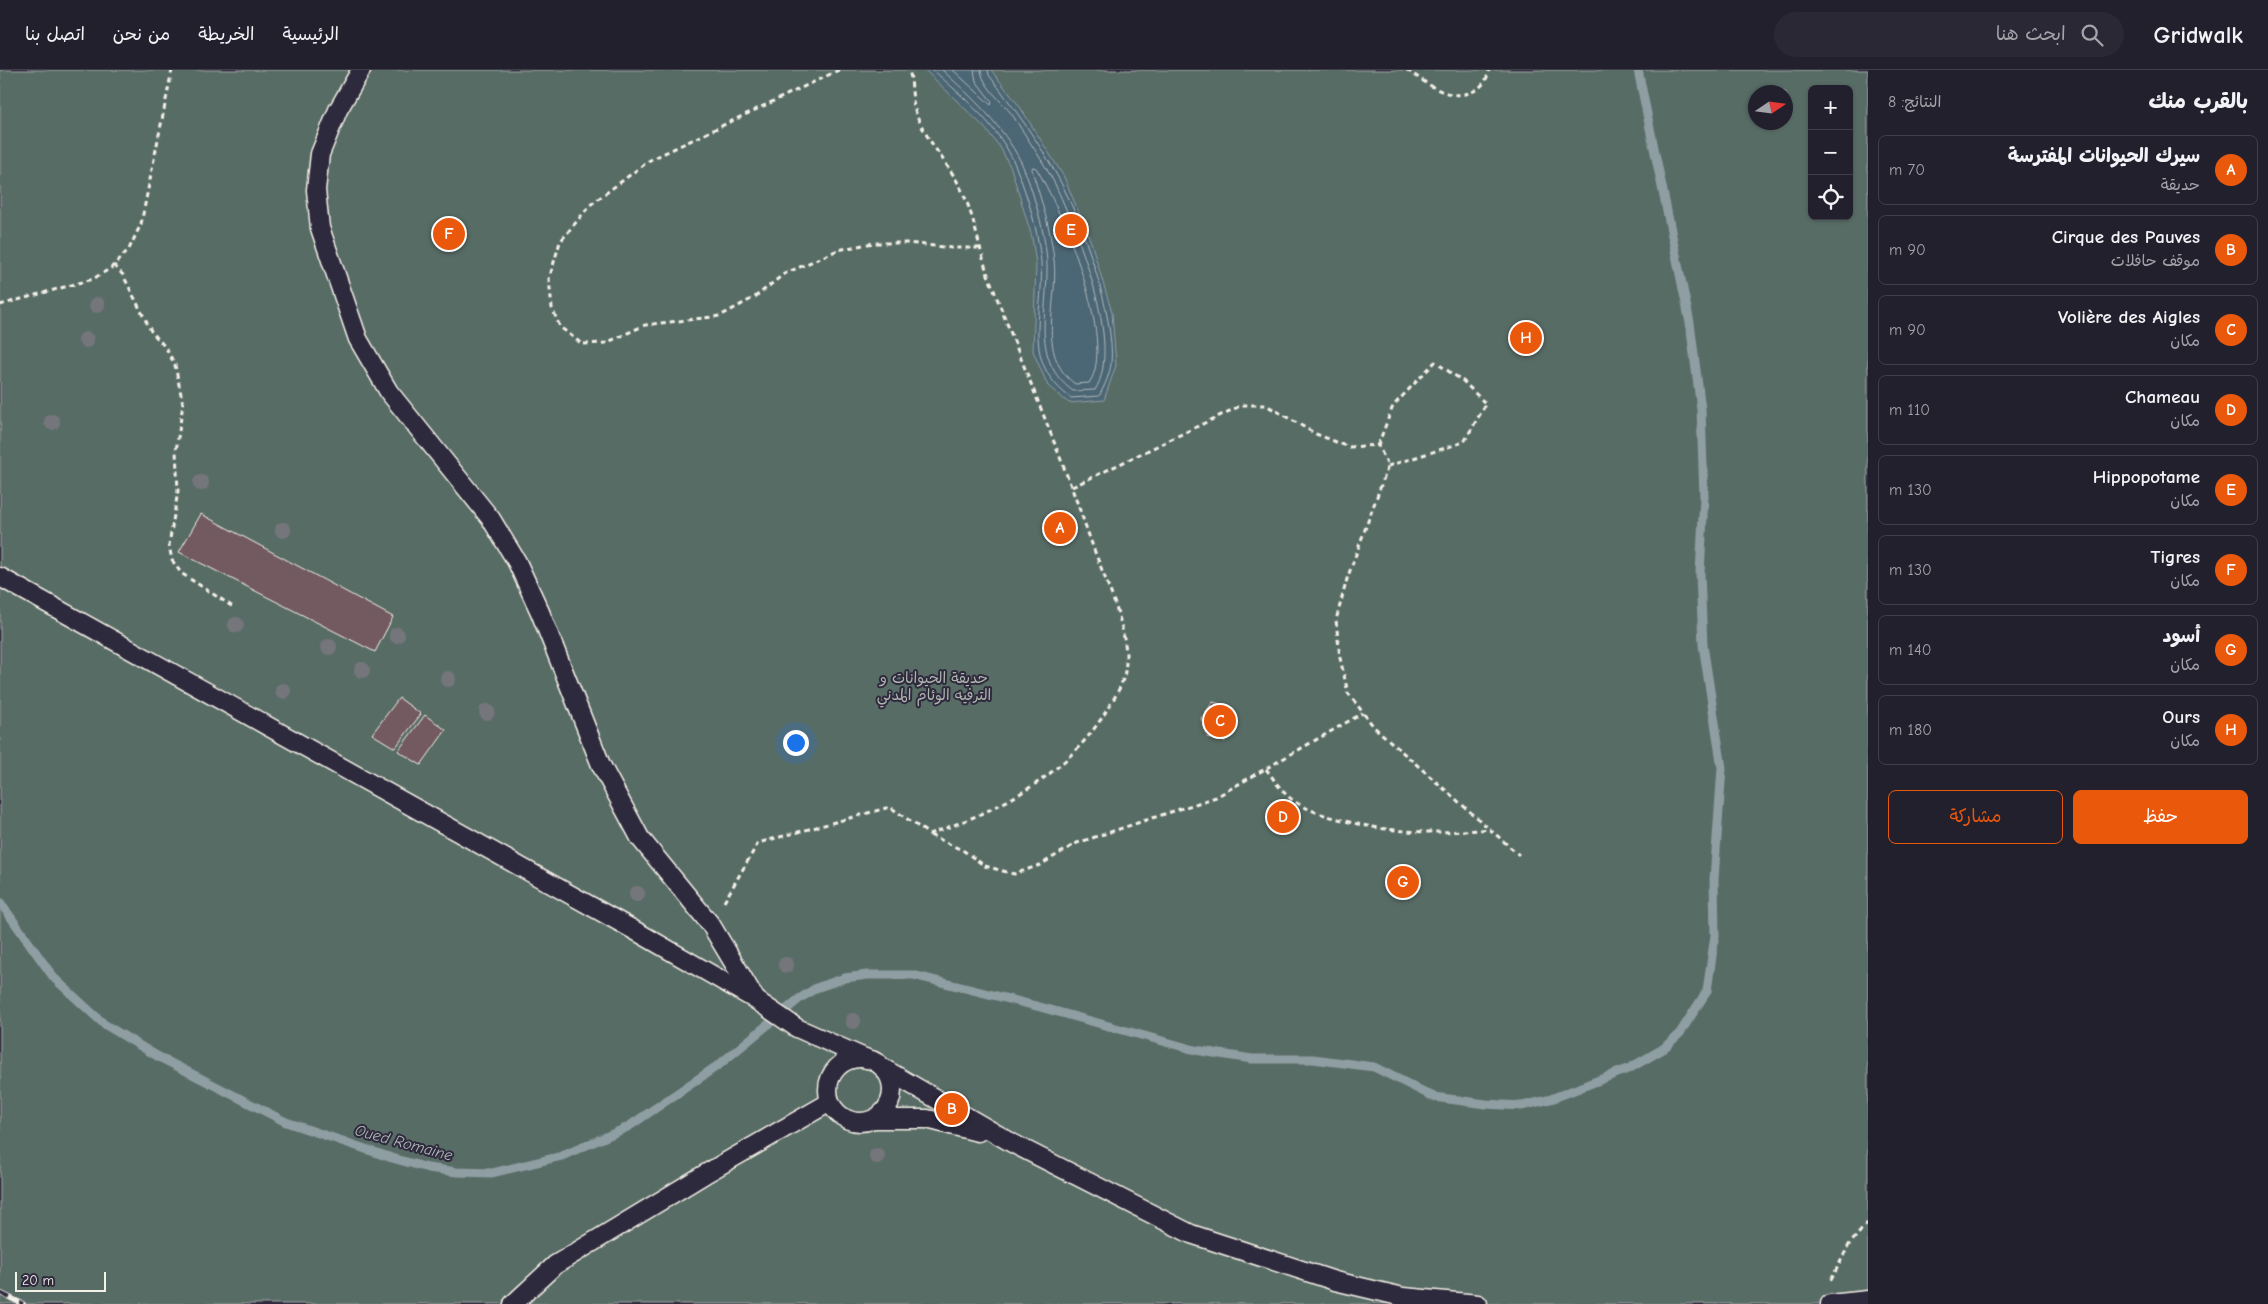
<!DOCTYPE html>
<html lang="ar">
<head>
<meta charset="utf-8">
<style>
	:root { --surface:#23202e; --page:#2b2836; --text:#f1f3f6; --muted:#a3a3aa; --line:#403e4a; --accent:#ea580c }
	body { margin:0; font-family:"Comic Neue","Playpen Sans Arabic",sans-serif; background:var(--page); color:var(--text); direction:rtl }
	.controls { position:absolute; right:15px; top:15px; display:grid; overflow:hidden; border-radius:8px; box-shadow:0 1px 4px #0004 }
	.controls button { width:45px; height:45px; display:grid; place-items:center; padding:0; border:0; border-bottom:1px solid var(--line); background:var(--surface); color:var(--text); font:25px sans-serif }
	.compass { position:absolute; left:1748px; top:15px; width:45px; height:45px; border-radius:50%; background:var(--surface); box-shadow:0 1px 4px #0004; rotate:77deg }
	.scale { position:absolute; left:15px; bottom:12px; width:91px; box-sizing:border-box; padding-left:5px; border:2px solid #f4f1e8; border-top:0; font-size:14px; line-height:18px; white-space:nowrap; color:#f4f1e8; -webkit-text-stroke:4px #2f2a3d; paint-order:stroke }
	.you { position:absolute; left:795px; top:672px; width:18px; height:18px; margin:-12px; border:4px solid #fff; border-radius:50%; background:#1a73e8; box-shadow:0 0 0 8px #1a73e833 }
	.badge { display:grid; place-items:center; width:32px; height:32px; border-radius:50%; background:var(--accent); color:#fff; font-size:16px; font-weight:700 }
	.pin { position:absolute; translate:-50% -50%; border:2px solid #fff; box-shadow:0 1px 5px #0006 }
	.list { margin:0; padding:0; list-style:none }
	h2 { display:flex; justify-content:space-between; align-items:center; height:65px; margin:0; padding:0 20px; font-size:21px }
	h2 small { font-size:16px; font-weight:400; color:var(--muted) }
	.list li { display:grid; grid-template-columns:32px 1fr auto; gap:15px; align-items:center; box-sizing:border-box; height:70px; margin:0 10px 10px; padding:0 10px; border:1px solid var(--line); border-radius:8px }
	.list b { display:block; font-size:19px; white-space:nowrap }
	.list p { margin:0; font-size:16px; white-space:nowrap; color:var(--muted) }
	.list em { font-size:16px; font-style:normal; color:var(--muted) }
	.actions { display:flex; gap:10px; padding:15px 20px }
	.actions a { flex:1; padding:11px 0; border:1px solid var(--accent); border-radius:8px; text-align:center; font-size:18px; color:var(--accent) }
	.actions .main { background:var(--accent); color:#fff }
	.icon { flex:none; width:28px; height:28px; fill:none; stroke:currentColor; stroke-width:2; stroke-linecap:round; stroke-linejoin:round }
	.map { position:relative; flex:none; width:1868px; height:1234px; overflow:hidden; direction:ltr }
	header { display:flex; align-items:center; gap:30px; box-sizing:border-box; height:70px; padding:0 25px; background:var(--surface); border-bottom:1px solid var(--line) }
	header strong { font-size:24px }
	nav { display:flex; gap:28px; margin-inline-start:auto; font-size:18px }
	.search { width:350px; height:45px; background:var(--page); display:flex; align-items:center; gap:12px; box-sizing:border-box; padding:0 18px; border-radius:28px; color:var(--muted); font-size:19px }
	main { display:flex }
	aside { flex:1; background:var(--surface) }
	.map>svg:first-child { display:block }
	.green { fill:#586c66; stroke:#a6aea7; fill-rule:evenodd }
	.water { fill:#4c6674; stroke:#8f9ea2 }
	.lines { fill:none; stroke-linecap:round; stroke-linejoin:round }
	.shore { stroke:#b1b9ba; stroke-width:1 }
	.stream { stroke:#8f9ea2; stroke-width:9 }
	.building { fill:#725a61; stroke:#f4f1e8 }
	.lane-casing { stroke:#f4f1e8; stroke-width:21 }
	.path { stroke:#f4f1e8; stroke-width:3; stroke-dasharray:5 4; stroke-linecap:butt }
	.lane { stroke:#2f2a3d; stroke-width:18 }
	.rail-casing { stroke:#f4f1e8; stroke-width:5.5 }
	.rail { stroke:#2f2a3d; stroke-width:4; stroke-dasharray:11; stroke-linecap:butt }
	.tree { fill:#75767b }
	.labels { text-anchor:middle; stroke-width:4; stroke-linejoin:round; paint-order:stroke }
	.park-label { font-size:15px; fill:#aeb5ae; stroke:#2f2a3d }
	.water-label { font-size:16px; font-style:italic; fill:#b1b9ba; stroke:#2f2a3d }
</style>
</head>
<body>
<header>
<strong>Gridwalk</strong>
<div class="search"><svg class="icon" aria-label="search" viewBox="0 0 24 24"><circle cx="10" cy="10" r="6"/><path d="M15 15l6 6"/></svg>ابحث هنا</div>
<nav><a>الرئيسية</a><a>الخريطة</a><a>من نحن</a><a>اتصل بنا</a></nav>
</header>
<main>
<aside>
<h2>بالقرب منك<small>النتائج: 8</small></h2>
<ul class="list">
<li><span class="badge">A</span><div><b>سيرك الحيوانات المفترسة</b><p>حديقة</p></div><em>70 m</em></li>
<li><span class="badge">B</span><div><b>Cirque des Pauves</b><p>موقف حافلات</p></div><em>90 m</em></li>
<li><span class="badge">C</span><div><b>Volière des Aigles</b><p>مكان</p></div><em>90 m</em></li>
<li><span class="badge">D</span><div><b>Chameau</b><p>مكان</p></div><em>110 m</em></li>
<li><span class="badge">E</span><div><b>Hippopotame</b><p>مكان</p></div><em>130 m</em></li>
<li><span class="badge">F</span><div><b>Tigres</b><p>مكان</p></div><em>130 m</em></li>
<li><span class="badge">G</span><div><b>أسود</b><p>مكان</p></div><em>140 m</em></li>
<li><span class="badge">H</span><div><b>Ours</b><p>مكان</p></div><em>180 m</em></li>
</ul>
<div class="actions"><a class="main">حفظ</a><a>مشاركة</a></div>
</aside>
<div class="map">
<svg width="1868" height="1234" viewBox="0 0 1868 1234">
	<rect width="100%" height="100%" fill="#2f2a3d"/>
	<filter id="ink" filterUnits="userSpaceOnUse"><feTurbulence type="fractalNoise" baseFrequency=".02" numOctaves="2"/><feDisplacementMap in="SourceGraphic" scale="10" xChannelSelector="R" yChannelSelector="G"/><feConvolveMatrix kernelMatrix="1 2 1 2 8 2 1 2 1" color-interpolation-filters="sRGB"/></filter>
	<g filter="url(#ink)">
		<!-- green -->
		<path class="green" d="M0,0h1868v1234h-1868zM1812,19h37v127h-37zM1756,22h30v30h-30z"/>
		<!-- water -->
		<polygon class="water" points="925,0 991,0 1020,37 1064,107 1091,172 1112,243 1116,295 1104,330 1069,333 1048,316 1033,281 1036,194 1032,167 1011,98 1000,77 984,57"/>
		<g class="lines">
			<!-- shore -->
			<g class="shore">
				<path d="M933,0c30,27 68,58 83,97 12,30 22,63 25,95 4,53 -22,98 30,136l28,-2c5,-8 11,-23 12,-32 5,-46 -30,-145 -52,-185 -20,-37 -45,-71 -70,-104l-1,-5"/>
				<path d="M942,0c30,27 61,56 79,92 11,24 26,76 26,103 1,45 -17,95 26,126l22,-1c29,-46 -19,-160 -40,-206 -12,-23 -28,-46 -42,-68 -9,-13 -31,-30 -32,-46"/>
				<polyline points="953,0 991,35 992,32 976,11 974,0"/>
				<path d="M1033,97l3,1c24,38 82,175 53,215l-14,1c-40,-30 -16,-83 -21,-124 -3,-31 -13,-60 -22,-90z"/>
			</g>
			<!-- stream -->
			<polyline class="stream" points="0,832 54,908 104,954 157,986 286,1052 392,1088 428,1098 457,1102 492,1103 562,1086 628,1057 720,994 799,929 816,918 845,908 867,905 913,905 1040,937 1195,980 1252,989 1313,989 1374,997 1434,1027 1486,1034 1522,1036 1551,1029 1630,998 1663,979 1680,963 1707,921 1715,865 1714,809 1722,698 1703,575 1700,504 1704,427 1701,339 1690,253 1638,0"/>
		</g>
		<!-- building -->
		<g class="building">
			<polygon points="201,444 393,547 375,582 179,482"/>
			<polygon points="399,628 421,644 395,678 372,664"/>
			<polygon points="1213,632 1233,638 1238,654 1225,671 1207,667 1201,648"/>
			<polygon points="425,645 446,660 421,695 398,681"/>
		</g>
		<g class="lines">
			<!-- lane casing -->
			<g class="lane-casing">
				<g id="lane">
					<polyline points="361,0 338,40 320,84 316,120 320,158 358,269 389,322 491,449 517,492 540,542 601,695 640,768 711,855 756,930"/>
					<polyline points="0,507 641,864 756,930 797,958 867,989"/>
					<circle cx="860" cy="1020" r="32"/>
					<polyline points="883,998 1012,1073 1191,1164 1335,1211 1403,1227 1478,1234"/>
					<polyline points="874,1049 927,1049 978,1062"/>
					<polyline points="513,1234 555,1195 705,1104 830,1032"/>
					<polyline points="1830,1234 1868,1230"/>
				</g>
			</g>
			<!-- path -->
			<g class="path">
				<polyline points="839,0 650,90 590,135 560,172 549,209 552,238 560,257 582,274 606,273 645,255 720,246 755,227 784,204 838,180 873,173 908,173 953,178 981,178"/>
				<path d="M1407,0c20,13 42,33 67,21 9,-5 13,-11 15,-21"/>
				<polyline points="114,195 123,205 151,261 166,278 175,295 183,334 176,381 178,421 169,475 172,490 181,503 233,537"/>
				<polyline points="0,235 93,209 111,198 129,179 141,154 172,0"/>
				<polyline points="1378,375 1393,336 1435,292 1463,311 1486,334 1464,372 1388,396"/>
				<polyline points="1072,417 1242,335 1266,335 1316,364 1349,377 1378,375 1388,396 1347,509 1336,550 1340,588 1348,623 1374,657 1519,785"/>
				<path d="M1266,699c7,9 15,22 24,29 12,10 30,16 45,20 52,16 102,16 155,11"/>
				<polyline points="930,765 964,781 985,796 1014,804 1040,795 1077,773 1216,727 1363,643"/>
				<path d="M724,832l34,-59 132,-36 39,27c68,-23 134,-56 174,-118 8,-12 17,-26 21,-40 10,-39 -19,-95 -32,-132 -31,-89 -68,-176 -102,-264 -11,-28 -14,-59 -27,-87 -13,-29 -38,-52 -48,-83 -4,-13 -2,-27 -6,-40"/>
				<polyline points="1831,1210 1849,1175 1868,1152"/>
			</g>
			<!-- lane -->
			<use href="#lane" class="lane"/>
			<!-- rail casing -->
			<g class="rail-casing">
				<polyline id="rail" points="0,1223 23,1234"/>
			</g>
			<!-- rail -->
			<use href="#rail" class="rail"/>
		</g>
		<!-- trees -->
		<g class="tree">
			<circle cx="97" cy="235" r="8"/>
			<circle cx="86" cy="270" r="8"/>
			<circle cx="52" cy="352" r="8"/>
			<circle cx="201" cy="413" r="8"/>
			<circle cx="283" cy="460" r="8"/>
			<circle cx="236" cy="555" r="8"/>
			<circle cx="397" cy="565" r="8"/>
			<circle cx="329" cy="577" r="8"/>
			<circle cx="362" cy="600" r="8"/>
			<circle cx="448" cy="609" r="8"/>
			<circle cx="283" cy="621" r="8"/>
			<circle cx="487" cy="642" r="8"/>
			<circle cx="637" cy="824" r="8"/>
			<circle cx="786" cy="895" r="8"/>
			<circle cx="853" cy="951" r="8"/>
			<circle cx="877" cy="1086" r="8"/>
		</g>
	</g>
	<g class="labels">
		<!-- park labels -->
		<g class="park-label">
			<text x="934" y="613">حديقة الحيوانات و<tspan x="934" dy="17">الترفيه الوئام المدني</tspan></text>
		</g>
		<!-- water labels -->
		<g class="water-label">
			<text transform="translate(404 1072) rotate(15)" y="6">Oued Romaine</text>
		</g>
	</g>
</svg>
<div class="controls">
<button>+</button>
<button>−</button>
<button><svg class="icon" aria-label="locate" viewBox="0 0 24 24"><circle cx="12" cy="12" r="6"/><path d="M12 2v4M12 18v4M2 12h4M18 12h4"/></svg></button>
</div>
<svg class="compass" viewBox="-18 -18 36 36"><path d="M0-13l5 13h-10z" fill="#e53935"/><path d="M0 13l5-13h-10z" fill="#a3a3aa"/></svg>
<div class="scale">20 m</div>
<div class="you"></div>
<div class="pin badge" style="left:1060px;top:458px">A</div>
<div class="pin badge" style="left:952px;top:1039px">B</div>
<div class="pin badge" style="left:1220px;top:651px">C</div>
<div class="pin badge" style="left:1283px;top:747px">D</div>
<div class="pin badge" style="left:1071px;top:160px">E</div>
<div class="pin badge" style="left:449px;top:164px">F</div>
<div class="pin badge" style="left:1403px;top:812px">G</div>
<div class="pin badge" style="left:1526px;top:268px">H</div>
</div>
</main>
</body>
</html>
